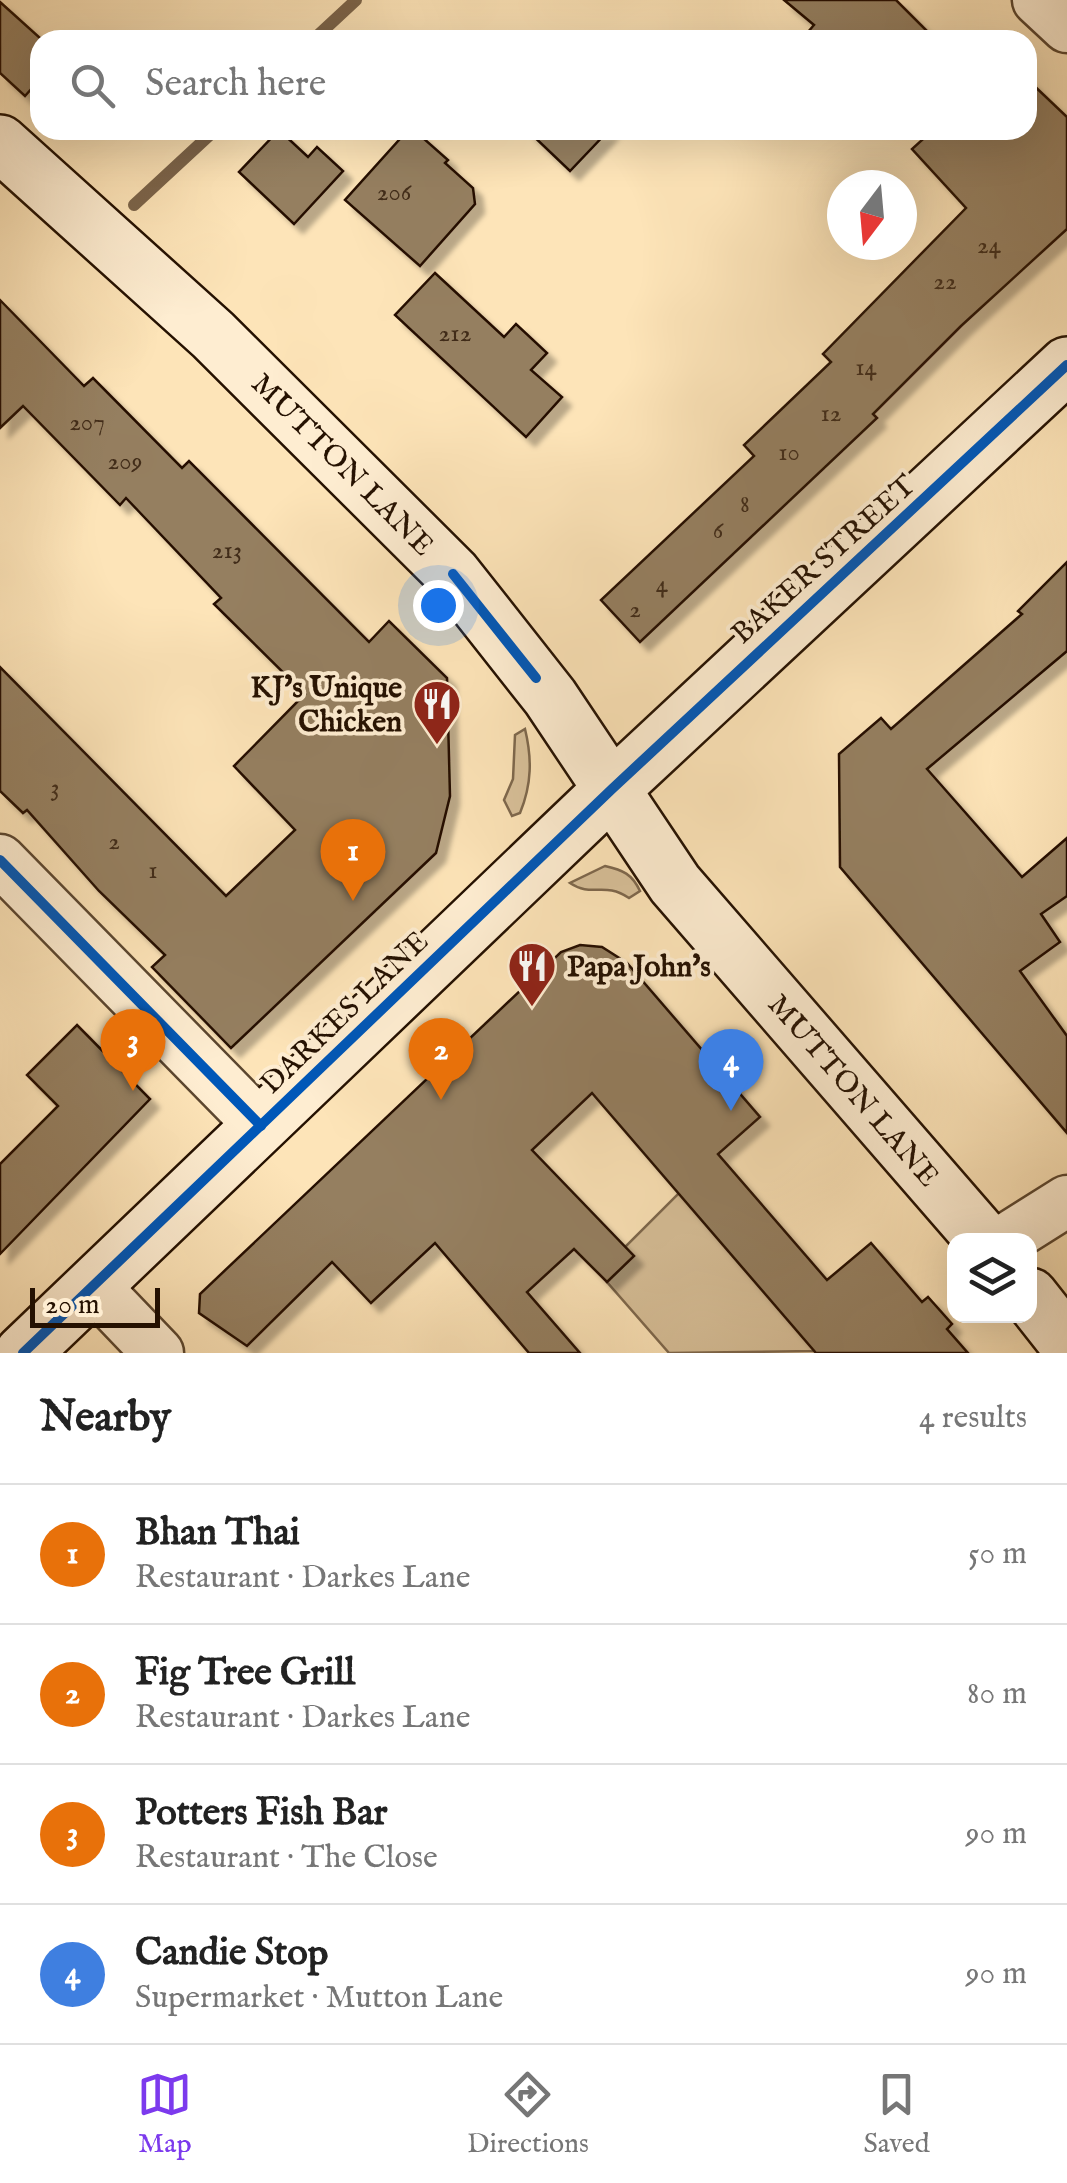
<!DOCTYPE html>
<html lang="en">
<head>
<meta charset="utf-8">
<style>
	:root { --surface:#fff; --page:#f2f2f2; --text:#222; --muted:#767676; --line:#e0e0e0; --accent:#7c3aed }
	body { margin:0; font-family:"IM FELL English",serif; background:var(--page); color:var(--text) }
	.controls { position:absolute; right:30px; bottom:30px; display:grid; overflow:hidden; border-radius:20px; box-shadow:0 10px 40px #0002 }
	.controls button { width:90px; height:90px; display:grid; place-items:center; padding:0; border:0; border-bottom:2px solid var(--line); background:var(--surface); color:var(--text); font:50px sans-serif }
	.compass { position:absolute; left:827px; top:170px; width:90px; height:90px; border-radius:50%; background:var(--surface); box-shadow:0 10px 40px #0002; rotate:196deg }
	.scale { position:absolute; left:30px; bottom:25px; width:130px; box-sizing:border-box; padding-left:10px; border:5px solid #251101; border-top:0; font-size:28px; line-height:35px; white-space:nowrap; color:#251101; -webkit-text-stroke:8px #feedd1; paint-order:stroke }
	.you { position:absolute; left:438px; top:605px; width:35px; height:35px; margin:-25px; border:8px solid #fff; border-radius:50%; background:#1a73e8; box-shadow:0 0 0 15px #1a73e833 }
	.badge { display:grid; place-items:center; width:65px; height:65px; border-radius:50%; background:var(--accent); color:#fff; font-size:32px; font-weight:700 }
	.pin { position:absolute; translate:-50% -82px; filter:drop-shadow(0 2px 5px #0008) }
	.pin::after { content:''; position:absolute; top:52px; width:35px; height:30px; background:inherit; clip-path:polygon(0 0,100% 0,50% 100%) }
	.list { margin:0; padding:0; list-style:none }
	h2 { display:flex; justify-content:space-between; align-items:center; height:130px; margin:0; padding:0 40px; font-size:42px }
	h2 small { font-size:32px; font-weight:400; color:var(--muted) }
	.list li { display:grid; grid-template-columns:65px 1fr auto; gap:30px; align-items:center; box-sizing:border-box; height:140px; padding:0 40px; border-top:2px solid var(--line) }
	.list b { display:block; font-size:38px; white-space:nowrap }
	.list p { margin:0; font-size:32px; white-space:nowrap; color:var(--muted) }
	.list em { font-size:32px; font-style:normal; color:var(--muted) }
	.icon { flex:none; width:55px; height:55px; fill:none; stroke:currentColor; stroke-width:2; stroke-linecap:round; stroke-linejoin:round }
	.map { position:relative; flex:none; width:1067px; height:1353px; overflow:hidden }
	.search { position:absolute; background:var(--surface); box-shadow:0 10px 40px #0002; left:30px; right:30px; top:30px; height:110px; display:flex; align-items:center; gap:25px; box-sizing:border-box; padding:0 35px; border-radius:30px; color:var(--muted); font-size:38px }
	.sheet { height:690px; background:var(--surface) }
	nav { display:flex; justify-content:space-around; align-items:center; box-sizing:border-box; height:140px; border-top:2px solid var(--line); background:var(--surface); font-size:28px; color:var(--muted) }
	nav a { display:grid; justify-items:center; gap:5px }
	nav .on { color:var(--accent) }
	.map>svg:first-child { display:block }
	.green { fill:#d8c099; stroke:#7e684d; stroke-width:2.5 }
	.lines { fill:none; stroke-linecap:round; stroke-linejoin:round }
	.stream { stroke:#7b644a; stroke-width:12 }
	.building { fill:#957f60; stroke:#251101; stroke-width:2.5; filter:url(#shadow) }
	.street-casing { stroke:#5b462f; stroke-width:55 }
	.secondary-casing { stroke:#251101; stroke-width:60 }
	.street { stroke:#feedd1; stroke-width:50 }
	.secondary { stroke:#feedd1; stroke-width:55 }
	.cycleway-casing { stroke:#feedd1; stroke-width:16 }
	.cycleway { stroke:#0057b8; stroke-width:10 }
	.labels { text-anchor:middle; stroke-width:8; stroke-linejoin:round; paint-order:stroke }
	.number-label { font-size:25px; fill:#412c19 }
	.street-label { font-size:30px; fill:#251101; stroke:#feedd1 }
	.poi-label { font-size:30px; font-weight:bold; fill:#251101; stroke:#feedd1; text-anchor:end }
</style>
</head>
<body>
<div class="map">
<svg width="1067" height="1353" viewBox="0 0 1067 1353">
	<defs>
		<filter id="shadow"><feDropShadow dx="9" dy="9" stdDeviation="2.5" flood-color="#0004"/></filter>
	</defs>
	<rect width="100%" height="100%" fill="#fde4b8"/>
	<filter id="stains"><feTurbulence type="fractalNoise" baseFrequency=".002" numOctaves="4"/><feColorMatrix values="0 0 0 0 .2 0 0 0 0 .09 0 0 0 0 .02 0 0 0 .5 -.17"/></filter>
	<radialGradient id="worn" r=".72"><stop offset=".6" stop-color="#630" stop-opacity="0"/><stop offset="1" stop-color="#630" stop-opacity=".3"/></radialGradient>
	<!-- green -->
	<g class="green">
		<path d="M525,729c7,29 7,55 -5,84l-8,3 -8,-16 9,-21 2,-44z"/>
		<path d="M605,866c18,4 27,8 35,25l-11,7c-25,-17 -37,0 -59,-15z"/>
		<polygon points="679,1193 815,1351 669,1353 607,1282 633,1256 625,1247"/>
	</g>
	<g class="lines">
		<!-- stream -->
		<g class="stream">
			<polyline points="313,40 356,0"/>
			<polyline points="134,205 215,130"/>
		</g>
	</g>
	<!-- building -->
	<g class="building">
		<polygon points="784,0 896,0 936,40 801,40 814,25"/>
		<polygon points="0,2 40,38 40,79 25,96 0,73"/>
		<polygon points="1027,79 1067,117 1067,229 961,326 873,414 877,418 640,642 601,600 754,456 744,445 831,362 823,354 966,208 912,149 933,130 1027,130"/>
		<polygon points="279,130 308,157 317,147 343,171 294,224 239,172"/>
		<polygon points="408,130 414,130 448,160 445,163 473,188 475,204 420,266 345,200"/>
		<polygon points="527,130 609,130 570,171"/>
		<polygon points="435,273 504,337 516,324 547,353 531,370 562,397 526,437 395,315"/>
		<polygon points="0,300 84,386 93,378 182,468 189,461 369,642 389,621 447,678 450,796 436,853 231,1048 152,967 165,955 99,891 27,810 23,813 0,791 0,667 226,896 295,830 234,766 305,694 214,604 221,598 126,498 120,505 23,406 0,428"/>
		<polygon points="1067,562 1067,651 927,769 1022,877 1067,838 1067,896 1041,914 1060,942 1020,971 1067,1036 1067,1133 840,867 839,754 881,718 891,729 1022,614 1018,611"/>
		<polygon points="580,945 602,947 627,963 760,1117 718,1154 827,1280 871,1243 922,1302 928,1297 952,1324 947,1329 968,1353 816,1353 592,1093 532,1150 634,1256 607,1282 574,1249 527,1292 580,1353 529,1353 435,1243 371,1303 332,1262 247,1346 199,1313 200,1294 561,952"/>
		<polygon points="77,1025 150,1099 0,1254 0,1164 58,1106 27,1075"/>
	</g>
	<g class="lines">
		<!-- street casing -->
		<g class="street-casing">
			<g id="street">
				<polyline points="1038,0 1067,27"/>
				<polyline points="0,860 261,1126"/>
				<polyline points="1005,1240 1067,1201"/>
				<polyline points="93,1285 158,1353"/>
			</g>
		</g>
		<!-- secondary casing -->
		<g class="secondary-casing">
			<g id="secondary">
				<polyline points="0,143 213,335 453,574 550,697 675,884 984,1240"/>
				<polyline points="1030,1296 1067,1343"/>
				<polyline points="23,1353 612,789 1067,365"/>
			</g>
		</g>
		<!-- street -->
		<use href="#street" class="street"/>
		<!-- secondary -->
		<use href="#secondary" class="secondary"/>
		<!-- cycleway casing -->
		<g class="cycleway-casing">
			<g id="cycleway">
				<polyline points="453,574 536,678"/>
				<polyline points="0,860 261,1126"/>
				<polyline points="23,1353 612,789 1067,365"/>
			</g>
		</g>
		<!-- cycleway -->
		<use href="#cycleway" class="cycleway"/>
	</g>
	<!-- icons -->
	<defs>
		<g id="restaurant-pin" transform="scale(2.5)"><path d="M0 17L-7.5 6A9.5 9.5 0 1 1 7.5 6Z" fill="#8f2418" stroke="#feedd1"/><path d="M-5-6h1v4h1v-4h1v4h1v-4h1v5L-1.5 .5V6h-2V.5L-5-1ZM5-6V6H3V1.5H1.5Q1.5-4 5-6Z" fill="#fff"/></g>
	</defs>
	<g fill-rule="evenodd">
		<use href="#restaurant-pin" x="437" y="704"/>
		<use href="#restaurant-pin" x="532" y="966"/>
	</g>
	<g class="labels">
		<!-- number labels -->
		<g class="number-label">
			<text x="394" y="200">206</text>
			<text x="989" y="253">24</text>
			<text x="945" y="289">22</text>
			<text x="455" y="341">212</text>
			<text x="866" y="375">14</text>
			<text x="831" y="421">12</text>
			<text x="87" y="430">207</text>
			<text x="789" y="460">10</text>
			<text x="125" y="469">209</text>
			<text x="745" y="512">8</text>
			<text x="718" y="538">6</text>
			<text x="227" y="558">213</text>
			<text x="662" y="592">4</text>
			<text x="635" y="617">2</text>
			<text x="55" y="795">3</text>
			<text x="114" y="849">2</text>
			<text x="153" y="878">1</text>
		</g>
		<!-- street labels -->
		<g class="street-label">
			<text transform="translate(343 464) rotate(45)" y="10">MUTTON LANE</text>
			<text transform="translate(823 559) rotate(-42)" y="10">BAKER STREET</text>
			<text transform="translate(344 1012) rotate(-44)" y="10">DARKES LANE</text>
			<text transform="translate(854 1090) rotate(49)" y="10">MUTTON LANE</text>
		</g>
		<!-- poi labels -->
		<g class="poi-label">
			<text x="402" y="697">KJ's Unique<tspan x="402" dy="34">Chicken</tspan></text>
			<text x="567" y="976" text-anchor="start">Papa John's</text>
		</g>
	</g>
	<rect width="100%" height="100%" filter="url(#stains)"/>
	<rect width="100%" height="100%" fill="url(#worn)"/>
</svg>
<div class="controls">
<button><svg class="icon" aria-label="layers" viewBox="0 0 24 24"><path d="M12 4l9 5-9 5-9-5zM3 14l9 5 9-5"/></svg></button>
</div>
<svg class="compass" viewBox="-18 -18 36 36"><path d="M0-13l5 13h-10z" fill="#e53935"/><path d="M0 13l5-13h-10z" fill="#767676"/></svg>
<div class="scale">20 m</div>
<div class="you"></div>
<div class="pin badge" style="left:353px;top:901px;background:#e8710a">1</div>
<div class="pin badge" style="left:441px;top:1100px;background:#e8710a">2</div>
<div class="pin badge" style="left:133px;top:1091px;background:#e8710a">3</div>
<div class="pin badge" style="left:731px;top:1111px;background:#3f7fe0">4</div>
<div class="search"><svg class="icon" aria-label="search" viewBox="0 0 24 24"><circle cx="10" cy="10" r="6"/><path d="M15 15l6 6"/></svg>Search here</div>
</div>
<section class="sheet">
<h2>Nearby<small>4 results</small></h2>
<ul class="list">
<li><span class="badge" style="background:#e8710a">1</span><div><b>Bhan Thai</b><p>Restaurant · Darkes Lane</p></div><em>50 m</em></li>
<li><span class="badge" style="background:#e8710a">2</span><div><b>Fig Tree Grill</b><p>Restaurant · Darkes Lane</p></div><em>80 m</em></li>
<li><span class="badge" style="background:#e8710a">3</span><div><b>Potters Fish Bar</b><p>Restaurant · The Close</p></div><em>90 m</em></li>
<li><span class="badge" style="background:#3f7fe0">4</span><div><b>Candie Stop</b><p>Supermarket · Mutton Lane</p></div><em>90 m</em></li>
</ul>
</section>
<nav>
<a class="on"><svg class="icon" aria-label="map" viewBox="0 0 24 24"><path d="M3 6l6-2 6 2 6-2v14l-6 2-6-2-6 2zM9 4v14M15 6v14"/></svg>Map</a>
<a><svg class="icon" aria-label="directions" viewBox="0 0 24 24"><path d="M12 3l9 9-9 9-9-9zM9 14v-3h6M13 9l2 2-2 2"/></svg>Directions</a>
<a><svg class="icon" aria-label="saved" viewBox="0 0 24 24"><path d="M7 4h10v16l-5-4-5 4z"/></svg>Saved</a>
</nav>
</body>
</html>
